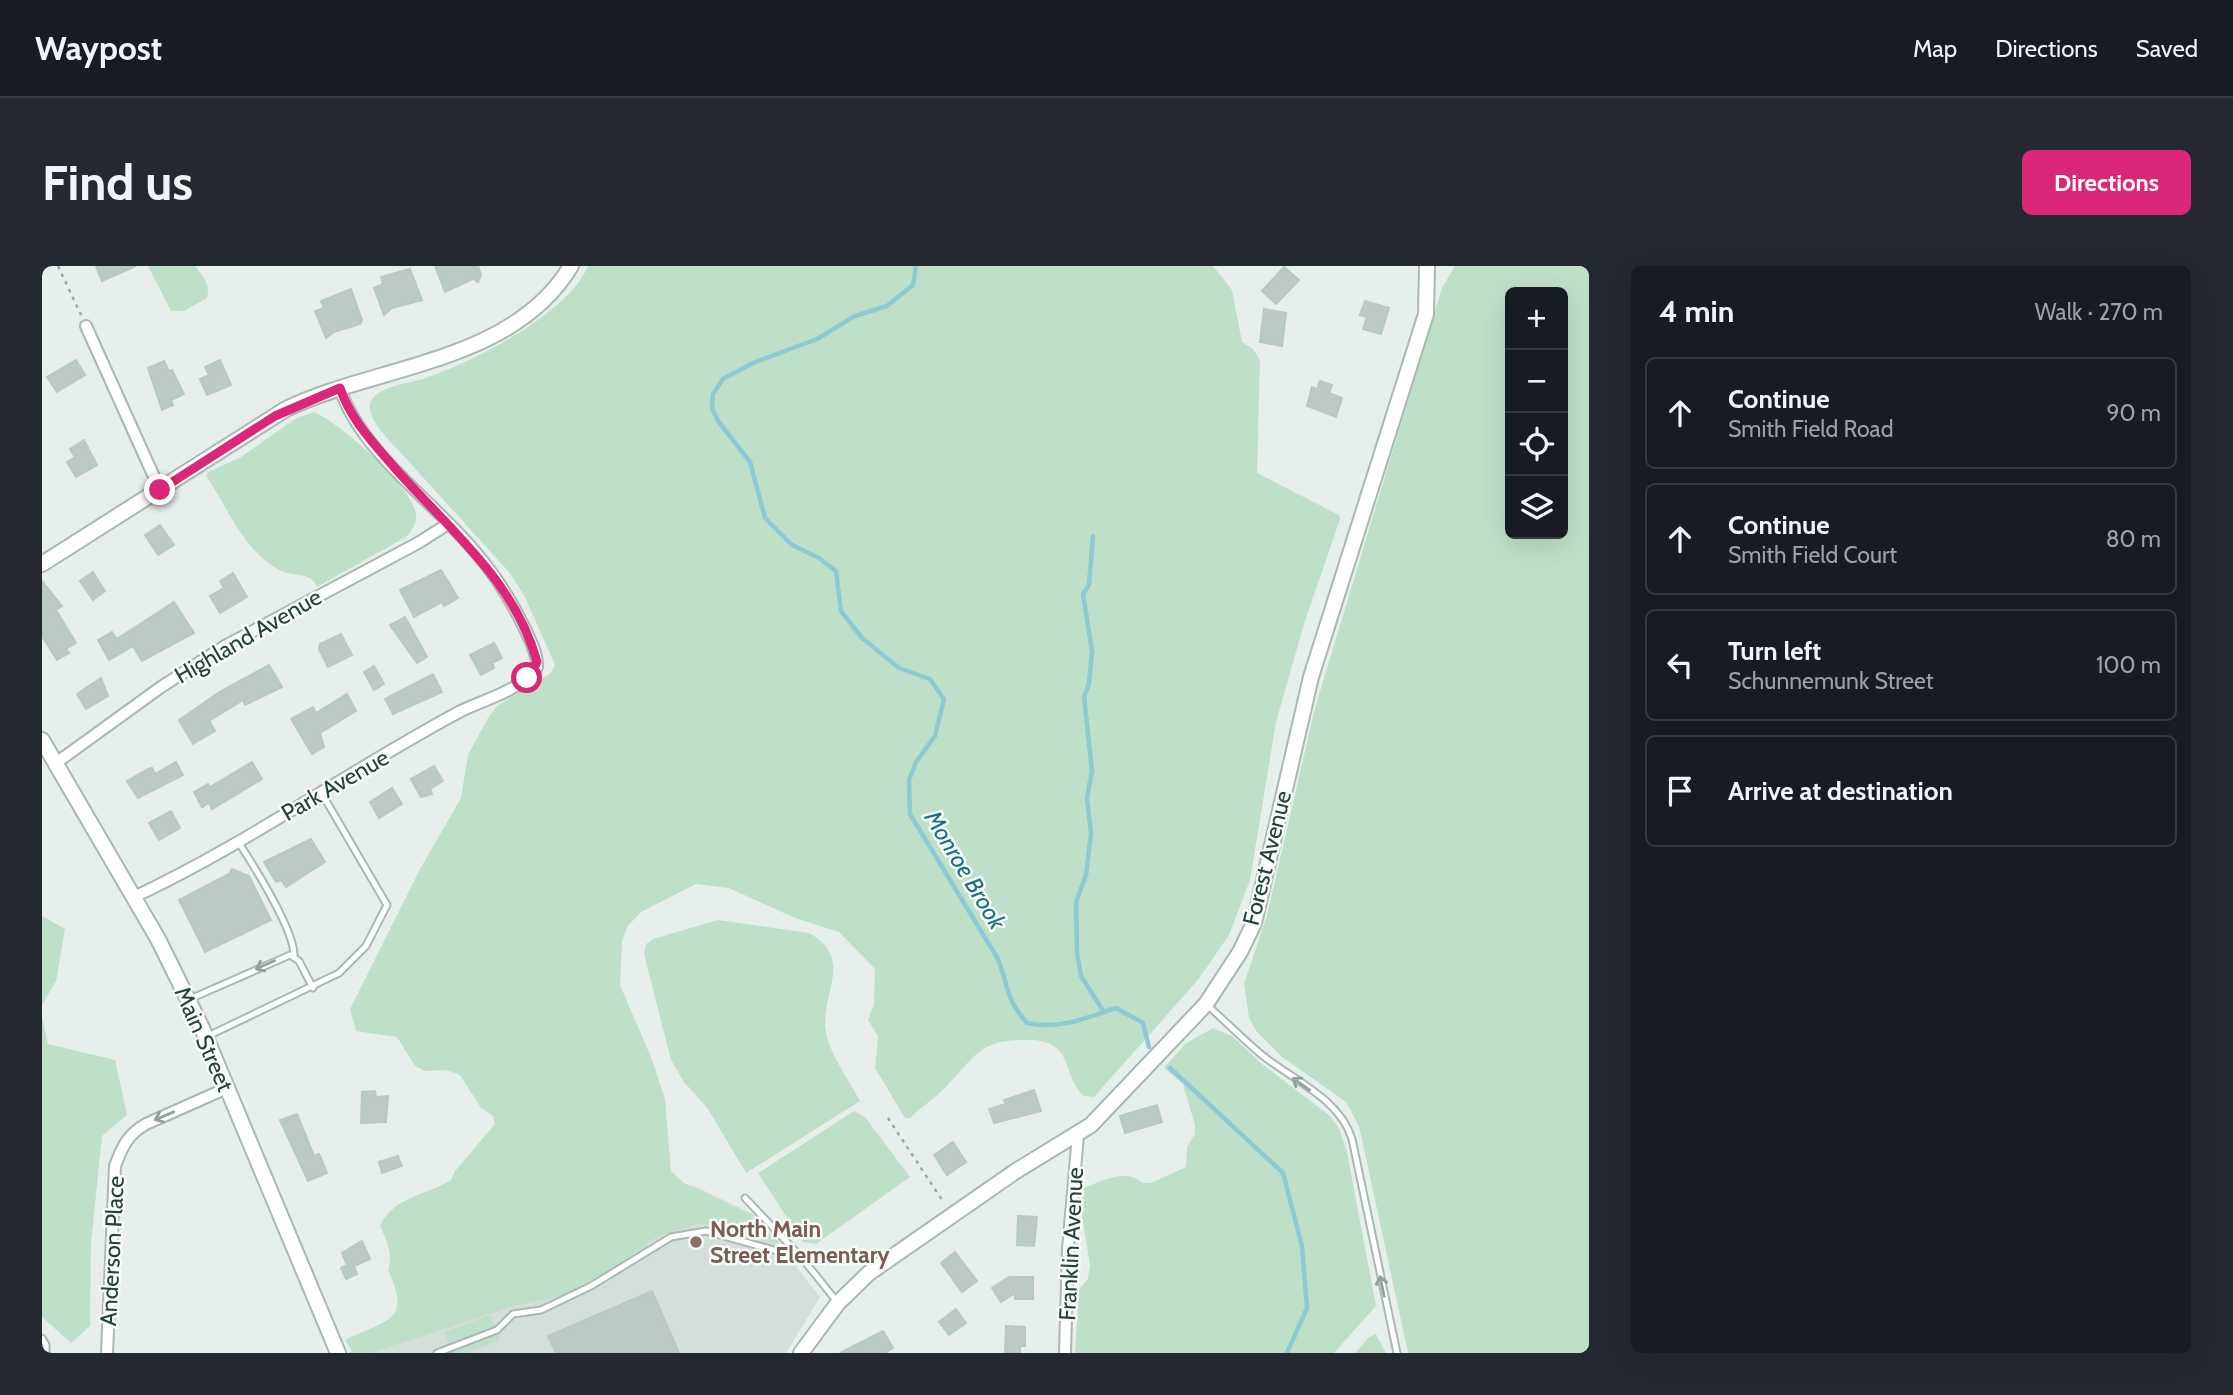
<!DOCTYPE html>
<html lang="en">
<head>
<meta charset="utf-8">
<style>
	:root { --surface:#171b24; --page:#242831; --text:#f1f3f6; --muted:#9ea1a6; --line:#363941; --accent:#db2777 }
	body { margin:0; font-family:Cabin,sans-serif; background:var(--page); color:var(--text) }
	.controls { position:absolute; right:21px; top:21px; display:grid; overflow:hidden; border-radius:10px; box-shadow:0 7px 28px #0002 }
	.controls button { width:63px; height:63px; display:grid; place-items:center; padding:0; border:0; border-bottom:2px solid var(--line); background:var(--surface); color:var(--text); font:35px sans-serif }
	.stop { position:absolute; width:21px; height:21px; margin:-16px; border:5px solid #db2777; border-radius:50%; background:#fff }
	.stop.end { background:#db2777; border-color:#fff; box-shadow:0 2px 7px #0008 }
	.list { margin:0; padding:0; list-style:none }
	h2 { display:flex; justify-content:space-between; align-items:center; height:91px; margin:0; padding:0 28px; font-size:30px }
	h2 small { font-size:23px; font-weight:400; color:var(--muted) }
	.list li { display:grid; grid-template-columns:46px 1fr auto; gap:21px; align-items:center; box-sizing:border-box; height:112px; margin:0 14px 14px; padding:0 14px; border:2px solid var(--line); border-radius:10px }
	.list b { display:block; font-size:26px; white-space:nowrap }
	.list p { margin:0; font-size:23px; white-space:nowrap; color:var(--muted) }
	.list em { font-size:23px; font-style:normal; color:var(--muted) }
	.icon { flex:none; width:38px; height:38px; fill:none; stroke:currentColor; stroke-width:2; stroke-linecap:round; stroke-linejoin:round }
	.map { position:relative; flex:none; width:1547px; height:1087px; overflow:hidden; border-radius:10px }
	header { display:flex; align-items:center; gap:42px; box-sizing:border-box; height:98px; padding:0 35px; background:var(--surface); border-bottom:2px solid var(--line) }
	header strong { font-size:33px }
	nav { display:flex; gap:38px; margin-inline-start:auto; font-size:24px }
	.intro { display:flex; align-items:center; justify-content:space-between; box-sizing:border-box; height:168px; padding:0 42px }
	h1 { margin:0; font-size:49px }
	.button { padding:18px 32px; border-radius:10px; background:var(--accent); color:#fff; font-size:24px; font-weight:700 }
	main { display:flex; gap:42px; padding:0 42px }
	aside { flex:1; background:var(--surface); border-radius:10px; box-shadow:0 7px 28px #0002 }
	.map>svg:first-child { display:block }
	.built { fill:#d4dfda }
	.green { fill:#bfe0c8; fill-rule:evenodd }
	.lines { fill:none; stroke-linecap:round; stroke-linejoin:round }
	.stream { stroke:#8ec9d4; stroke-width:4.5 }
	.building { fill:#bbcac4; stroke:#b8c9c2; stroke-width:2 }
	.service-casing { stroke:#a8b8b2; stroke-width:9 }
	.minor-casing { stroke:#a8b8b2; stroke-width:14 }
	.tertiary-casing { stroke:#a8b8b2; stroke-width:18 }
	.path { stroke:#86b3a5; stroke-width:2.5; stroke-dasharray:3.5 5; stroke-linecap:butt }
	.service { stroke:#fff; stroke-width:5 }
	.minor { stroke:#fff; stroke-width:10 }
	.tertiary { stroke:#fff; stroke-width:14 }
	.oneway { stroke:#92a09c }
	.route { stroke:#db2777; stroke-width:9 }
	.education-dot { fill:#8d6e63; stroke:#f7fbf9; stroke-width:2.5 }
	.labels { text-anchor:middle; stroke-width:5; stroke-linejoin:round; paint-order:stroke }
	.street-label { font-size:23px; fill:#24423a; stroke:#f7fbf9 }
	.education-label { font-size:23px; font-weight:bold; fill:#785e54; stroke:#f7fbf9; text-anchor:start }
	.water-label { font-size:24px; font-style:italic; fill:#1c6f80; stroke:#f7fbf9 }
</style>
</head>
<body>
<header>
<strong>Waypost</strong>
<nav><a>Map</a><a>Directions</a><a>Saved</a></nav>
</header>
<div class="intro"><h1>Find us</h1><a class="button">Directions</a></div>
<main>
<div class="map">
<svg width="1547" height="1087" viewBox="0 0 1547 1087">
	<rect width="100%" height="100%" fill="#e6efeb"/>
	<!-- built -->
	<polygon class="built" points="650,919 713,949 778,1031 744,1087 305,1087 536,1004"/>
	<!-- green -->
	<g class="green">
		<path d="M106,0h47c8,10 16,19 12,32l-23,13h-13z"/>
		<path d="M546,0h625l19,24 10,52 11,7 7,11 -3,113 82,42 1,4 -36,105 -28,98 -26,158 -21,55 -31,45 -104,117 -11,-1c-14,-16 -13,-30 -22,-43 -9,-12 -21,-13 -34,-13 -46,-1 -52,16 -80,46 -11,12 -25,20 -37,32h-5l-30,-50 3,-32 -10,-16 6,-16 1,-35 -36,-37 -44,-14 -66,-30 -33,-4 -55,28 -14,15 -5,14 -2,44 33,77 12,37 6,72 13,12 65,31 32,30 -77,-20 -14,2 -33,11 -48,34 -48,25 -48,10 -142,47h-18l-8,-13c43,-21 67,-18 43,-70 5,-17 -1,-29 -8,-44 14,-30 46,-30 71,-46l4,-9 40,-47 -2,-8 -12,-8 -21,-33 -14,-5 -21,1 -10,-5 -18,-29 -41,-6 -6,-22 70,-140 41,-71 7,-43 20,-37 9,-12 53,-32 5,-9 -31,-70 -15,-23 -129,-142c-7,-11 -16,-24 -5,-34 11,-11 36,-13 51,-18 47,-16 142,-64 162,-112z"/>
		<path d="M1413,0h134v1087h-181l-49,-227 -13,-24 -64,-45 -25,-25 -8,-14 -5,-34 23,-69 48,-207 127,-420zM1468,26h53v242h-53z"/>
		<path d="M272,146c25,10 100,76 102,102 1,10 -4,16 -10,23l-89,50c-5,-16 -26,-10 -38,-17 -38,-22 -49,-60 -73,-94l2,-4 33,-15 54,-38z"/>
		<polygon points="0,650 23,663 14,715 0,739"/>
		<path d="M676,654l91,13c47,25 10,63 17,99 4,23 23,48 34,69l-114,72 -38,-64 -24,-27 -13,-22 -27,-106 2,-10 7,-5z"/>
		<polygon points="0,751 6,778 73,794 85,849 60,870 49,978 48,1060 29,1077 0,1051"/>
		<path d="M1171,762l19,8 30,28 68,52 9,12 8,24 29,154 -42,47h-259l4,-64 9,-10 2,-14 -10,-62 1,-14c22,-8 43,-21 62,-6h8l35,-16 1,-20 8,-13v-9l-12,-41 -19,-16 21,-24z"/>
		<polygon points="812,845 823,851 868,911 774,978 761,976 716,907"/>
		<polygon points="449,1049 458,1074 426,1087 409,1087 402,1066"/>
		<polygon points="1334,1068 1344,1087 1313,1087 1327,1071"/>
	</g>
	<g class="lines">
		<!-- stream -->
		<g class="stream">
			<path d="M874,0l-3,19 -26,21 -32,10 -38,23 -64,24 -30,16 -10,15 -1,14 6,13 32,41 15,56 27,27 27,13 17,13 5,40 21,27 37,30 31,11 14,20 -9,37 -19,26 -7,18 1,34 88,145c11,29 7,39 29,64 33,7 58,-5 89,-15l27,15 6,24"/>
			<polyline points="1051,270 1047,319 1041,328 1050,385 1047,418 1042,431 1050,505 1045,532 1049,568 1044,609 1034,636 1035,687 1039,710 1062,746"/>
			<polyline points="1128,802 1241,907 1260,980 1265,1042 1245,1087"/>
		</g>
	</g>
	<!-- building -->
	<g class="building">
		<polygon points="54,0 94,0 60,15"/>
		<polygon points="393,0 436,0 439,9 436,16 431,13 403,26"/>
		<polygon points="1242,1 1257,14 1234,38 1220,25"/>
		<polygon points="368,3 380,34 350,42 342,49 332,22 341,18 339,11"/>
		<polygon points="309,23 320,54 318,58 292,66 284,72 273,45 282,42 279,35"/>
		<polygon points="1323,35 1347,42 1339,68 1321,63 1325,51 1318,49"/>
		<polygon points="1222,43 1244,47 1240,80 1218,76"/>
		<polygon points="34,94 43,109 15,126 5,111"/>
		<polygon points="178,94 189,119 165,129 158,113 167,109 163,101"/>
		<polygon points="122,95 127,105 130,104 142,128 129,134 131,139 120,144 106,102"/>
		<polygon points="1278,115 1290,119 1287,127 1300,132 1294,151 1265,140 1270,121 1275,123"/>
		<polygon points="42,174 55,199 34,211 25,196 33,191 28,183"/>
		<polygon points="118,259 132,279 116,289 103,269"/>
		<polygon points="399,304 416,332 402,340 400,336 372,351 358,324"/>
		<polygon points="51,306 63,325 51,334 38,315"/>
		<polygon points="191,307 205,331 178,347 168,330 182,322 178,315"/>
		<polygon points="0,315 20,340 14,344 34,377 24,383 27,387 15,394 0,370"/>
		<polygon points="132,336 152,367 100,395 91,380 67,394 56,374 70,366 75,373"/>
		<polygon points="363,351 385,391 375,397 348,359"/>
		<polygon points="299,368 310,389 286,401 277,383 278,378"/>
		<polygon points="452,377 460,392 450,397 452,402 439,409 428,389"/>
		<polygon points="227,399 240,421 203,439 201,434 167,455 173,465 151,478 137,454 179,425"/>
		<polygon points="332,400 342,418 332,424 322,406"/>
		<polygon points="391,408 400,426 351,448 343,433"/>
		<polygon points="59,412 66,430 44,443 35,428"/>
		<polygon points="305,428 314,445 278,467 282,481 270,488 249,453 271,441 274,447"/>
		<polygon points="134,496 141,509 96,532 85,515 106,503 110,502 113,508"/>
		<polygon points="210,496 220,513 170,543 167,537 160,541 152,526 166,518 168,521"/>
		<polygon points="392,500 401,515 388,523 390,528 379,531 369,513"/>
		<polygon points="350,522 360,538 337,552 328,536"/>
		<polygon points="129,545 138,562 117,574 107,557"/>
		<polygon points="269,573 283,596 244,621 239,614 234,616 222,596"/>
		<polygon points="190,603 207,610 229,654 163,686 137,634 187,608"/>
		<polygon points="992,824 999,845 952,857 947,843 964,838 962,834"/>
		<polygon points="333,825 334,831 346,830 344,856 319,857 320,826"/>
		<polygon points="1115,839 1120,856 1083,867 1078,850"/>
		<polygon points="255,848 272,890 277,888 285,907 266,915 238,854"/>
		<polygon points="911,876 924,896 905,909 892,889"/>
		<polygon points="356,890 360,900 340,907 337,896"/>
		<polygon points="976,950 995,951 992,980 975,979"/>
		<polygon points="320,975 328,993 312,1000 315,1008 304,1013 299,1002 305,999 300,987"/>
		<polygon points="913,986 935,1015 920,1026 899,997"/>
		<polygon points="967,1011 991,1011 991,1033 973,1033 973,1027 959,1036 950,1022"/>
		<polygon points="610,1025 637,1087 514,1087 506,1070"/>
		<polygon points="914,1043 924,1057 907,1069 897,1056"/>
		<polygon points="964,1060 983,1061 983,1080 978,1080 978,1087 963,1087"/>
		<polygon points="841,1065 851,1082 843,1087 798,1087"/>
	</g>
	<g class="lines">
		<!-- service casing -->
		<g class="service-casing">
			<g id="service">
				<path d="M197,577c15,23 55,87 55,112"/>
				<polyline points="148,733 248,689 257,695 271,722"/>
				<path d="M1164,738c19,17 37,35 56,51 31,25 78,44 90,84l45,214"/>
				<polyline points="166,770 297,707 324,680 345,639 279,526"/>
				<polyline points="703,932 760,992 796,1037"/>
				<polyline points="0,1072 4,1079 4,1087"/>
				<polyline points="395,1087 455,1064 471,1048 499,1044 549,1020 629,971 664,965 760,992"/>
			</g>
		</g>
		<!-- minor casing -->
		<g class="minor-casing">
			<g id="minor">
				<polyline points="44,60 118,224"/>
				<polyline points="14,497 119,421 183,380 376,277 406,258"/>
				<path d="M92,631c113,-53 215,-126 325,-185 23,-12 64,-22 78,-45 1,-12 -6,-25 -11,-36 -13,-27 -29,-54 -49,-77 -43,-53 -114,-99 -137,-165"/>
				<path d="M65,1087l8,-187c7,-19 13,-32 31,-42l81,-36"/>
				<polyline points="1023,1087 1026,983 1036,869"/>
			</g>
		</g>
		<!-- tertiary casing -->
		<g class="tertiary-casing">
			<g id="tertiary">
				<path d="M0,298l244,-155c91,-44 227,-46 285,-143"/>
				<polyline points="0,474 116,673 160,762 296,1087"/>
				<polyline points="759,1087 796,1037 827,1007 974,905 1049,859 1164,738 1198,686 1212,657 1269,411 1384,48 1385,0"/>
			</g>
		</g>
		<!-- path -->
		<g class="path">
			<polyline points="16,0 40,51"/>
			<polyline points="846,852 902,937"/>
		</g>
		<!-- service -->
		<use href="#service" class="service"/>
		<!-- minor -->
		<use href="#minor" class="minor"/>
		<!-- tertiary -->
		<use href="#tertiary" class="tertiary"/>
	</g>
	<!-- one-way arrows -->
	<defs><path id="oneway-shaft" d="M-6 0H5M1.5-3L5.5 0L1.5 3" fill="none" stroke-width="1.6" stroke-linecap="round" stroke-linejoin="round" transform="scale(1.75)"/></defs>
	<g class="oneway">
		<use href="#oneway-shaft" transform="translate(223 699) rotate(156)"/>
		<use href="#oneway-shaft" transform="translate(1259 818) rotate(-145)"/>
		<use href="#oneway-shaft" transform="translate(122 850) rotate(157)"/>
		<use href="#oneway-shaft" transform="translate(1340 1020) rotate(-102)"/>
	</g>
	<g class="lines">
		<!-- route -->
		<path class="route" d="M118,224l115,-74 65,-28c10,29 28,49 47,71 55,65 127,118 150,203l-10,16"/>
	</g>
	<!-- markers -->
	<circle class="education-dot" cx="654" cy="976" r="7"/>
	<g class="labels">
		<!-- street labels -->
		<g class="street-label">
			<text transform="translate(206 370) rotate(-30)" y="8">Highland Avenue</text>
			<text transform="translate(293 519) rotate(-30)" y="8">Park Avenue</text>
			<text transform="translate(1225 592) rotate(-76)" y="8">Forest Avenue</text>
			<text transform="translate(162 773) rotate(66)" y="8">Main Street</text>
			<text transform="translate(1029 978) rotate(-87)" y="8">Franklin Avenue</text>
			<text transform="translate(70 985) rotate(-87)" y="8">Anderson Place</text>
		</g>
		<!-- education labels -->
		<g class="education-label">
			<text x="668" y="971">North Main<tspan x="668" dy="26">Street Elementary</tspan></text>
		</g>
		<!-- water labels -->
		<g class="water-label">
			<text transform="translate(923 604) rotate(59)" y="8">Monroe Brook</text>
		</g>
	</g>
</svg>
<div class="controls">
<button>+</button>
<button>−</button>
<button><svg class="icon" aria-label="locate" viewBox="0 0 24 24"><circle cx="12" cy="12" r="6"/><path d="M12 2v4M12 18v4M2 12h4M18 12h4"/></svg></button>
<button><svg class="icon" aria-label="layers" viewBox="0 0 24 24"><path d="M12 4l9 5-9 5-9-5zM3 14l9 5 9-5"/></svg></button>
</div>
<div class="stop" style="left:485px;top:412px"></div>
<div class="stop end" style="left:118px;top:224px"></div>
</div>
<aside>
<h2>4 min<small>Walk · 270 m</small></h2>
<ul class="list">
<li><svg class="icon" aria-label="ahead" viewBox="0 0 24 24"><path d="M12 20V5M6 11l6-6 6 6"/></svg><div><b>Continue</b><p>Smith Field Road</p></div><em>90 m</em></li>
<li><svg class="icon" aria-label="ahead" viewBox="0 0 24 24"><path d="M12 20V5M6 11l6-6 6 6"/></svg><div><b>Continue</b><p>Smith Field Court</p></div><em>80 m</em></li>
<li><svg class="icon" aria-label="left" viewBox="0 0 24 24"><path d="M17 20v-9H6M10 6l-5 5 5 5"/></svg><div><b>Turn left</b><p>Schunnemunk Street</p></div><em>100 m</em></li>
<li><svg class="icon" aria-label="arrive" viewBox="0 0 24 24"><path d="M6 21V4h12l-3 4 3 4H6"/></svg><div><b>Arrive at destination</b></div></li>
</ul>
</aside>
</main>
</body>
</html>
